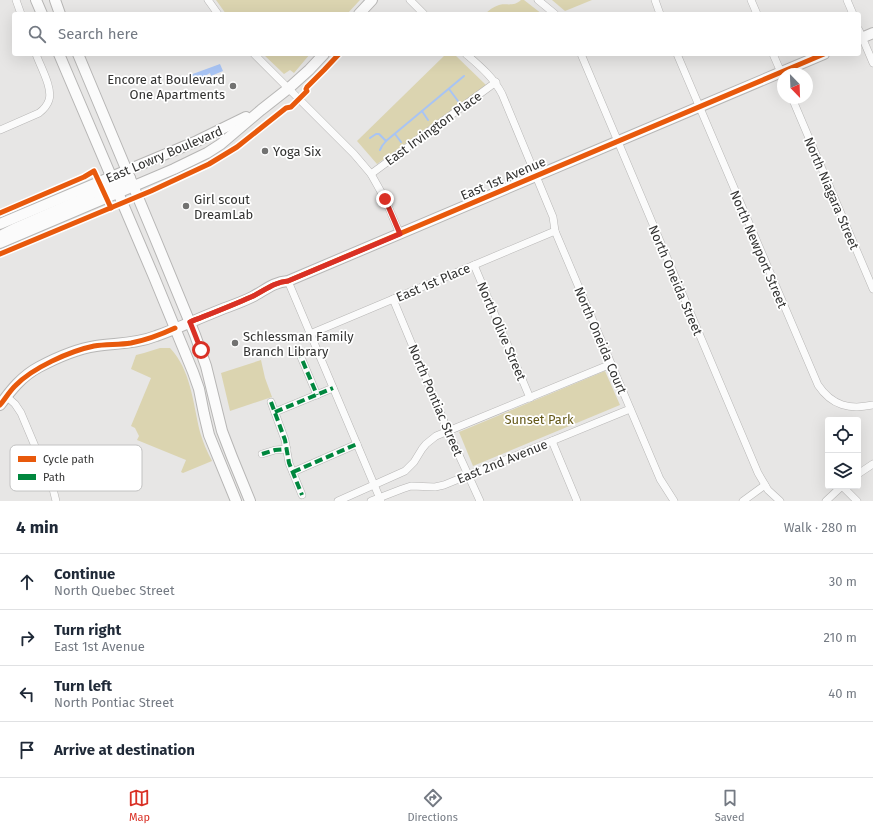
<!DOCTYPE html>
<html lang="en">
<head>
<meta charset="utf-8">
<style>
	:root { --surface:#fff; --page:#f6f6f7; --text:#1f2937; --muted:#747a83; --line:#e0e1e3; --accent:#d93025 }
	body { margin:0; font-family:"Fira Sans",sans-serif; background:var(--page); color:var(--text) }
	.controls { position:absolute; right:12px; bottom:12px; display:grid; overflow:hidden; border-radius:4px; box-shadow:0 4px 16px #0002 }
	.controls button { width:36px; height:36px; display:grid; place-items:center; padding:0; border:0; border-bottom:1px solid var(--line); background:var(--surface); color:var(--text); font:20px sans-serif }
	.compass { position:absolute; left:777px; top:68px; width:36px; height:36px; border-radius:50%; background:var(--surface); box-shadow:0 4px 16px #0002; rotate:157deg }
	.stop { position:absolute; width:12px; height:12px; margin:-9px; border:3px solid #d93025; border-radius:50%; background:#fff }
	.stop.end { background:#d93025; border-color:#fff; box-shadow:0 1px 4px #0008 }
	.list { margin:0; padding:0; list-style:none }
	h2 { display:flex; justify-content:space-between; align-items:center; height:52px; margin:0; padding:0 16px; font-size:17px }
	h2 small { font-size:13px; font-weight:400; color:var(--muted) }
	.list li { display:grid; grid-template-columns:26px 1fr auto; gap:12px; align-items:center; box-sizing:border-box; height:56px; padding:0 16px; border-top:1px solid var(--line) }
	.list b { display:block; font-size:15px; white-space:nowrap }
	.list p { margin:0; font-size:13px; white-space:nowrap; color:var(--muted) }
	.list em { font-size:13px; font-style:normal; color:var(--muted) }
	.icon { flex:none; width:22px; height:22px; fill:none; stroke:currentColor; stroke-width:2; stroke-linecap:round; stroke-linejoin:round }
	.map { position:relative; flex:none; width:873px; height:501px; overflow:hidden }
	.search { position:absolute; background:var(--surface); box-shadow:0 4px 16px #0002; left:12px; right:12px; top:12px; height:44px; display:flex; align-items:center; gap:10px; box-sizing:border-box; padding:0 14px; border-radius:4px; color:var(--muted); font-size:15px }
	.sheet { height:276px; background:var(--surface) }
	nav { display:flex; justify-content:space-around; align-items:center; box-sizing:border-box; height:56px; border-top:1px solid var(--line); background:var(--surface); font-size:11px; color:var(--muted) }
	nav a { display:grid; justify-items:center; gap:2px }
	nav .on { color:var(--accent) }
	.map>svg:first-child { display:block }
	.green { fill:#dbd4b0 }
	.water { fill:#a8c4f4 }
	.lines { fill:none; stroke-linecap:round; stroke-linejoin:round }
	.stream { stroke:#a8c4f4; stroke-width:2 }
	.street-casing { stroke:#b7b6b5; stroke-width:8 }
	.secondary-casing { stroke:#b7b6b5; stroke-width:12 }
	.street { stroke:#fbfbfb; stroke-width:7 }
	.secondary { stroke:#fbfbfb; stroke-width:10 }
	.quiet { stroke:#00873e; stroke-width:4; stroke-dasharray:8 4; stroke-linecap:butt }
	.cycleway-casing { stroke:#fff; stroke-width:8 }
	.cycleway { stroke:#e8590c; stroke-width:5 }
	.route { stroke:#d93025; stroke-width:5 }
	.poi-dot { fill:#727271; stroke:#fff; stroke-width:1.5 }
	.labels { text-anchor:middle; stroke-width:3.5; stroke-linejoin:round; paint-order:stroke }
	.poi-label { font-size:13px; fill:#333332; stroke:#fff; text-anchor:start }
	.street-label { font-size:13px; fill:#333332; stroke:#fff }
	.park-label { font-size:13px; fill:#645818; stroke:#fff }
	.key { fill:#fff; stroke:#c2c2c2; stroke-width:1 }
	.key-label { font-size:11px; fill:#333332 }
</style>
</head>
<body>
<div class="map">
<svg width="873" height="501" viewBox="0 0 873 501">
	<rect width="100%" height="100%" fill="#e7e6e5"/>
	<!-- green -->
	<g class="green">
		<polygon points="216,0 360,0 347,14 226,14"/>
		<path d="M521,0h3l18,14h-57c4,-4 8,-7 14,-9 8,-2 15,2 22,-5z"/>
		<polygon points="552,0 592,0 565,11"/>
		<polygon points="263,54 310,54 294,73 290,70 284,74"/>
		<polygon points="446,54 454,54 486,85 377,164 357,141"/>
		<path d="M160,348h10c21,22 23,55 30,84 3,10 7,20 12,29l-29,12 -2,-1 5,-12 -49,-20 2,-4 -4,-8 -4,-2 20,-48 -20,-9 5,-14 8,-2z"/>
		<polygon points="261,360 265,378 272,397 230,411 221,373"/>
		<polygon points="605,371 620,405 473,466 459,432"/>
	</g>
	<!-- water -->
	<polygon class="water" points="220,64 223,71 211,76 210,73 205,76 206,78 192,84 189,77 190,75"/>
	<g class="lines">
		<!-- stream -->
		<g class="stream">
			<polyline points="449,89 458,101"/>
			<polyline points="422,111 428,120"/>
			<polyline points="395,134 401,142"/>
			<polyline points="370,138 376,134 379,134 386,141"/>
			<polyline points="380,150 382,146 386,141 464,76"/>
		</g>
		<!-- street casing -->
		<g class="street-casing">
			<g id="street">
				<polyline points="16,0 21,14"/>
				<polyline points="208,0 218,14"/>
				<polyline points="410,0 424,14"/>
				<polyline points="538,0 555,14"/>
				<polyline points="655,0 660,14"/>
				<polyline points="751,0 757,14"/>
				<polyline points="847,0 853,14"/>
				<polyline points="859,30 873,63"/>
				<polyline points="254,54 354,154 371,174 385,199 400,234"/>
				<path d="M466,54c15,13 27,23 36,40l51,123 2,14 105,248 14,22"/>
				<polyline points="581,54 758,473 768,490 780,501"/>
				<path d="M677,54l141,331c14,21 32,25 55,20"/>
				<polyline points="773,54 783,77"/>
				<polyline points="792,98 873,289"/>
				<path d="M0,130l39,-17c4,-3 8,-7 10,-13 4,-12 -9,-34 -13,-46"/>
				<polyline points="371,174 496,82"/>
				<polyline points="474,265 530,398"/>
				<polyline points="288,281 381,501"/>
				<polyline points="393,299 448,431 480,501"/>
				<polyline points="310,334 555,231"/>
				<polyline points="298,350 317,395"/>
				<polyline points="6,396 15,404 21,413 53,489 56,501"/>
				<polyline points="271,402 285,440 289,463 302,495"/>
				<polyline points="275,412 333,388"/>
				<polyline points="552,441 577,501"/>
				<polyline points="262,454 275,450 287,449"/>
				<polyline points="293,472 357,444"/>
				<polyline points="858,474 873,464"/>
				<polyline points="338,501 405,471 414,462 422,449 426,444 436,436 611,364"/>
				<polyline points="371,501 402,489 411,486 435,487 444,485 630,409"/>
				<polyline points="743,501 765,485"/>
				<polyline points="826,501 842,486 857,501"/>
			</g>
		</g>
		<!-- secondary casing -->
		<g class="secondary-casing">
			<g id="secondary">
				<polyline points="36,0 42,14"/>
				<polyline points="55,0 60,14"/>
				<polyline points="359,14 372,0"/>
				<polyline points="859,39 873,33"/>
				<polyline points="59,54 154,277 193,372 199,389 204,414 209,435 236,501"/>
				<polyline points="78,54 155,238 195,335 206,366 222,431 232,457 250,501"/>
				<polyline points="0,224 111,177 197,141 246,117"/>
				<polyline points="0,236 16,228 130,178"/>
				<polyline points="0,243 174,169 207,153 221,144 261,110 289,88 309,70 324,54"/>
				<path d="M0,405c11,-15 22,-29 39,-38 17,-9 37,-18 57,-21 20,-3 40,-2 60,-10 20,-7 39,-16 59,-24 12,-5 25,-9 37,-15 12,-6 21,-15 36,-16l536,-227"/>
			</g>
		</g>
		<!-- street -->
		<use href="#street" class="street"/>
		<!-- secondary -->
		<use href="#secondary" class="secondary"/>
		<!-- quiet -->
		<g class="quiet">
			<polyline points="298,350 317,395"/>
			<polyline points="271,402 285,440 289,463 302,495"/>
			<polyline points="275,412 333,388"/>
			<polyline points="262,454 275,450 287,449"/>
			<polyline points="293,472 357,444"/>
			<polyline points="49,489 59,488"/>
		</g>
		<!-- cycleway casing -->
		<g class="cycleway-casing">
			<g id="cycleway">
				<polyline points="0,213 84,177 94,171 111,208"/>
				<polyline points="0,254 151,191 209,164 237,147 286,108 291,107 307,91 306,89 307,87 324,70 339,54"/>
				<path d="M190,322c20,-8 41,-16 61,-25 12,-5 22,-15 37,-16l536,-227"/>
				<path d="M0,405c5,-6 9,-13 15,-19 17,-18 55,-35 79,-40 12,-2 25,-1 37,-3 15,-3 29,-8 44,-15"/>
			</g>
		</g>
		<!-- cycleway -->
		<use href="#cycleway" class="cycleway"/>
	</g>
	<g class="lines">
		<!-- route -->
		<path class="route" d="M201,350l-11,-28c20,-8 41,-16 61,-25 12,-5 22,-15 37,-16l112,-47 -15,-35"/>
	</g>
	<!-- markers -->
	<g class="poi-dot">
		<circle cx="233" cy="86" r="4"/>
		<circle cx="265" cy="151" r="4"/>
		<circle cx="186" cy="206" r="4"/>
		<circle cx="235" cy="343" r="4"/>
	</g>
	<g class="labels">
		<!-- poi labels -->
		<g class="poi-label">
			<text x="225" y="84" text-anchor="end">Encore at Boulevard<tspan x="225" dy="15">One Apartments</tspan></text>
			<text x="273" y="156">Yoga Six</text>
			<text x="194" y="204">Girl scout<tspan x="194" dy="15">DreamLab</tspan></text>
			<text x="243" y="341">Schlessman Family<tspan x="243" dy="15">Branch Library</tspan></text>
		</g>
		<!-- street labels -->
		<g class="street-label">
			<text transform="translate(433 128) rotate(-36)" y="5">East Irvington Place</text>
			<text transform="translate(164 154) rotate(-23)" y="5">East Lowry Boulevard</text>
			<text transform="translate(503 178) rotate(-23)" y="5">East 1st Avenue</text>
			<text transform="translate(832 193) rotate(67)" y="5">North Niagara Street</text>
			<text transform="translate(759 249) rotate(67)" y="5">North Newport Street</text>
			<text transform="translate(676 280) rotate(67)" y="5">North Oneida Street</text>
			<text transform="translate(433 282) rotate(-23)" y="5">East 1st Place</text>
			<text transform="translate(502 331) rotate(67)" y="5">North Olive Street</text>
			<text transform="translate(601 340) rotate(67)" y="5">North Oneida Court</text>
			<text transform="translate(436 400) rotate(67)" y="5">North Pontiac Street</text>
			<text transform="translate(502 461) rotate(-22)" y="5">East 2nd Avenue</text>
		</g>
		<!-- park labels -->
		<g class="park-label">
			<text x="539" y="424">Sunset Park</text>
		</g>
	</g>
	<!-- legend -->
	<rect x="10" y="445" width="132" height="46" rx="6" class="key"/>
	<rect x="18" y="456" width="18" height="6" fill="#e8590c"/>
	<rect x="18" y="474" width="18" height="6" fill="#00873e"/>
	<g class="key-label">
		<text x="43" y="463">Cycle path</text>
		<text x="43" y="481">Path</text>
	</g>
</svg>
<div class="controls">
<button><svg class="icon" aria-label="locate" viewBox="0 0 24 24"><circle cx="12" cy="12" r="6"/><path d="M12 2v4M12 18v4M2 12h4M18 12h4"/></svg></button>
<button><svg class="icon" aria-label="layers" viewBox="0 0 24 24"><path d="M12 4l9 5-9 5-9-5zM3 14l9 5 9-5"/></svg></button>
</div>
<svg class="compass" viewBox="-18 -18 36 36"><path d="M0-13l5 13h-10z" fill="#e53935"/><path d="M0 13l5-13h-10z" fill="#747a83"/></svg>
<div class="stop" style="left:201px;top:350px"></div>
<div class="stop end" style="left:385px;top:199px"></div>
<div class="search"><svg class="icon" aria-label="search" viewBox="0 0 24 24"><circle cx="10" cy="10" r="6"/><path d="M15 15l6 6"/></svg>Search here</div>
</div>
<section class="sheet">
<h2>4 min<small>Walk · 280 m</small></h2>
<ul class="list">
<li><svg class="icon" aria-label="ahead" viewBox="0 0 24 24"><path d="M12 20V5M6 11l6-6 6 6"/></svg><div><b>Continue</b><p>North Quebec Street</p></div><em>30 m</em></li>
<li><svg class="icon" aria-label="right" viewBox="0 0 24 24"><path d="M7 20v-9h11M14 6l5 5-5 5"/></svg><div><b>Turn right</b><p>East 1st Avenue</p></div><em>210 m</em></li>
<li><svg class="icon" aria-label="left" viewBox="0 0 24 24"><path d="M17 20v-9H6M10 6l-5 5 5 5"/></svg><div><b>Turn left</b><p>North Pontiac Street</p></div><em>40 m</em></li>
<li><svg class="icon" aria-label="arrive" viewBox="0 0 24 24"><path d="M6 21V4h12l-3 4 3 4H6"/></svg><div><b>Arrive at destination</b></div></li>
</ul>
</section>
<nav>
<a class="on"><svg class="icon" aria-label="map" viewBox="0 0 24 24"><path d="M3 6l6-2 6 2 6-2v14l-6 2-6-2-6 2zM9 4v14M15 6v14"/></svg>Map</a>
<a><svg class="icon" aria-label="directions" viewBox="0 0 24 24"><path d="M12 3l9 9-9 9-9-9zM9 14v-3h6M13 9l2 2-2 2"/></svg>Directions</a>
<a><svg class="icon" aria-label="saved" viewBox="0 0 24 24"><path d="M7 4h10v16l-5-4-5 4z"/></svg>Saved</a>
</nav>
</body>
</html>
